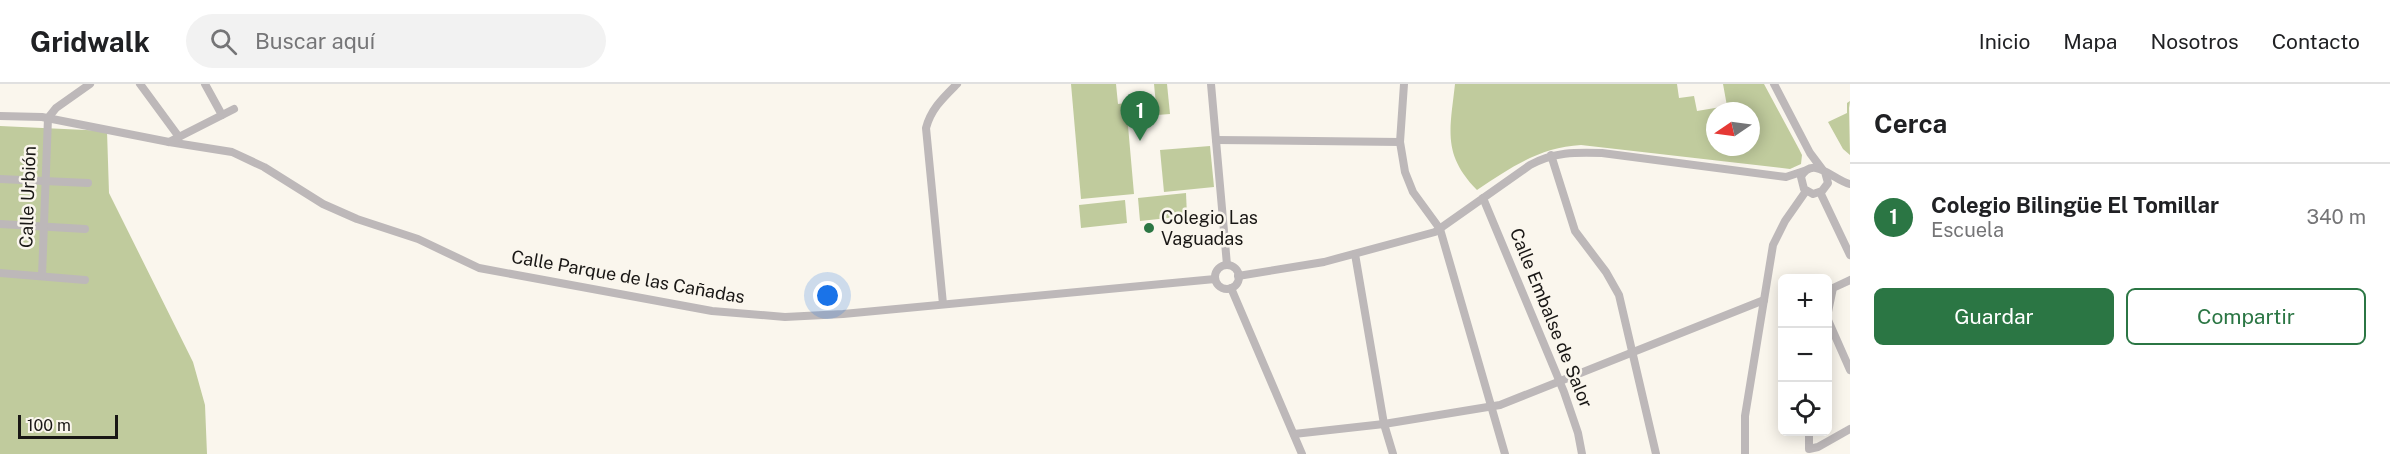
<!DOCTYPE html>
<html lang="es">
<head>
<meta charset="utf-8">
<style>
	:root { --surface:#fff; --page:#f2f2f2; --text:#202124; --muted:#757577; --line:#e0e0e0; --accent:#2b7644 }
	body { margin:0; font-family:"Public Sans",sans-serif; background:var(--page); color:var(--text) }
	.controls { position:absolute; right:18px; bottom:18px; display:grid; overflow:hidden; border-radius:9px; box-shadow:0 3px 15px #0003 }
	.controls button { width:54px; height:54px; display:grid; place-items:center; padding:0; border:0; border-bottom:2px solid var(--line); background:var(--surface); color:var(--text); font:30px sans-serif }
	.compass { position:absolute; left:1706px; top:18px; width:54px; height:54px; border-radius:50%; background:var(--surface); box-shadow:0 3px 15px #0003; rotate:257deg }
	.scale { position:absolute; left:18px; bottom:15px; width:100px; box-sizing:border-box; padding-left:6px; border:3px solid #191715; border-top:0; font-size:16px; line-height:21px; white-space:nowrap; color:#191715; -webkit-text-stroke:4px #faf6ed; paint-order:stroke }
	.you { position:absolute; left:828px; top:212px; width:21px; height:21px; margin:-15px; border:4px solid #fff; border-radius:50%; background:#1a73e8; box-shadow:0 0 0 9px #1a73e833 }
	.badge { display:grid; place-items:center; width:39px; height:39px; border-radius:50%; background:var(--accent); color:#fff; font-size:20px; font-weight:700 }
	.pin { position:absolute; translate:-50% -50px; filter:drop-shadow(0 2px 3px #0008) }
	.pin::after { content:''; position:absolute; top:32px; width:21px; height:18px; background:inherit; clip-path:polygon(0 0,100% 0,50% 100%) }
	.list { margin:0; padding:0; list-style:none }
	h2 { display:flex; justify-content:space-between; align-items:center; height:78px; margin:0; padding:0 24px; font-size:26px }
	h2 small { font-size:20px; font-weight:400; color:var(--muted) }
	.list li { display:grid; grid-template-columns:39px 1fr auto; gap:18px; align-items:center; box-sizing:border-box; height:108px; padding:0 24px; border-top:2px solid var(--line) }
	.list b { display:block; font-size:22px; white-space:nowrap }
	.list p { margin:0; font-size:20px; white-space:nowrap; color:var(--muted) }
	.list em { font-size:20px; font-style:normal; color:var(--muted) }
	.actions { display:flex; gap:12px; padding:18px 24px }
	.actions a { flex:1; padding:14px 0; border:2px solid var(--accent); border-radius:9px; text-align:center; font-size:21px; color:var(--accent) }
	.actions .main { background:var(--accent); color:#fff }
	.icon { flex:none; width:33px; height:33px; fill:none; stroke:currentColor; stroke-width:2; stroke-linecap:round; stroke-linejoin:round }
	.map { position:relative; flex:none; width:1850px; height:370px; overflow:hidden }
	header { display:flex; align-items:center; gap:36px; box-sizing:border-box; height:84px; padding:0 30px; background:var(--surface); border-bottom:2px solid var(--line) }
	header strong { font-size:28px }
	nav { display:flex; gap:33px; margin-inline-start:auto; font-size:21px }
	.search { width:420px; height:54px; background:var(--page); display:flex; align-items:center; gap:15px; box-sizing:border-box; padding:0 21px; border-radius:33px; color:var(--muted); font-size:22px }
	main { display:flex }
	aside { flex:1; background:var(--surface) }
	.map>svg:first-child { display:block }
	.green { fill:#c0cb9d; fill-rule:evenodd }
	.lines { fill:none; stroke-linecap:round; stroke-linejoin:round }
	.minor { stroke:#bdb8b9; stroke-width:8 }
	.poi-dot { fill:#2b7644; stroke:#faf6ed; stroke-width:2 }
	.labels { text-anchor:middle; stroke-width:5; stroke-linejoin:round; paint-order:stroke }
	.street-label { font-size:18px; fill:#191715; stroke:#faf6ed }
	.poi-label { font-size:18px; fill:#191715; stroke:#faf6ed; text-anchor:start }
</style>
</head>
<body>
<header>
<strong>Gridwalk</strong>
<div class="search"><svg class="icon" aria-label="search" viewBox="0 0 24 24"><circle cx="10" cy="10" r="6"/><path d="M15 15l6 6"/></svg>Buscar aquí</div>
<nav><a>Inicio</a><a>Mapa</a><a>Nosotros</a><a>Contacto</a></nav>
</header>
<main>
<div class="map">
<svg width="1850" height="370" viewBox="0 0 1850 370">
	<rect width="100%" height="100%" fill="#faf6ed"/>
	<!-- green -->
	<g class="green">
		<polygon points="1071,0 1116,0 1118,20 1126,19 1134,110 1081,115"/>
		<polygon points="1154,0 1167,0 1170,30 1157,31"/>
		<path d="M1455,0h222l2,14 15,-2 3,15 30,-5 -4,-22h41l35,65 3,6 -1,9 -11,5 -209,-24c-41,2 -71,23 -104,45 -35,-36 -27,-60 -22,-106zM1715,27h36v36h-36z"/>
		<polygon points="1850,17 1849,24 1850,71 1843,65 1828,38 1847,29 1847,19"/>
		<polygon points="0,42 107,47 109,109 193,278 205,321 207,370 0,370"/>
		<polygon points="1210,62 1214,103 1164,108 1160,66"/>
		<polygon points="1186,109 1187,132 1140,137 1138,114"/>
		<polygon points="1125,116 1127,139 1081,144 1079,121"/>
	</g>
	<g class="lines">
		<!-- minor -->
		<g class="minor">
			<polyline points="140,0 179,53"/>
			<polyline points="205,0 222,31"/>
			<polyline points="1211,0 1227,181"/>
			<polyline points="1404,0 1400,58 1405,88 1413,108 1440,145 1505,370"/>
			<polyline points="1774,0 1810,69 1822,85"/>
			<polyline points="0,32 42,33 169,58 232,68 264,83 323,120 357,135 418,155 479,184 712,227 785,233 843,230 1215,195"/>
			<polyline points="1216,56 1400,58"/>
			<polyline points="169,58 234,25"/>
			<polyline points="1551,71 1575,147 1606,188 1619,211 1656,370"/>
			<path d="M1825,88l3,11 -6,8 -9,3 -9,-5 -3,-12c12,-23 33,4 49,7"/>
			<polyline points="0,95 88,99"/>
			<polyline points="1820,108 1850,171"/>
			<polyline points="1483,114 1564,308 1578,349 1582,370"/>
			<polyline points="0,140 85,145"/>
			<polyline points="1355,170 1384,340 1393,370"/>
			<circle cx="1227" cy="193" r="12"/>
			<polyline points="0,189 85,196"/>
			<polyline points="42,192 48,34 56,24 90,0"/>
			<path d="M1238,192l86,-14 111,-30 95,-67c24,-13 45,-13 72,-12l184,24 18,-6"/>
			<polyline points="1231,204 1302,370"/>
			<path d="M943,220l-17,-176c5,-19 17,-30 31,-44"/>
			<polyline points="1828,228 1833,204 1850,196"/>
			<polyline points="1828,236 1850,286"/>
			<polyline points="1809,348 1809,365 1818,363 1850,345"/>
			<polyline points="1294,350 1384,340 1500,321 1764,216"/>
			<polyline points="1745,370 1745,332 1773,161 1785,137 1806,107"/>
		</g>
	</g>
	<!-- markers -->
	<circle class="poi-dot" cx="1149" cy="144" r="6"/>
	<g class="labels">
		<!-- street labels -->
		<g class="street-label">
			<text transform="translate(28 113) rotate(-88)" y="6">Calle Urbión</text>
			<text transform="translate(628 193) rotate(10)" y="6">Calle Parque de las Cañadas</text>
			<text transform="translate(1551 234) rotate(68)" y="6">Calle Embalse de Salor</text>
		</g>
		<!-- poi labels -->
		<g class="poi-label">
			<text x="1161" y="140">Colegio Las<tspan x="1161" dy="21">Vaguadas</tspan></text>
		</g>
	</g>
</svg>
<div class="controls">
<button>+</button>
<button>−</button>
<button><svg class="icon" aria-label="locate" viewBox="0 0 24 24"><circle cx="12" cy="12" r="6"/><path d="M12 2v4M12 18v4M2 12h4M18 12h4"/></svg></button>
</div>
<svg class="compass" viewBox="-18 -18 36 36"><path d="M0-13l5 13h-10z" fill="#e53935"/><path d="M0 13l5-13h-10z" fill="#757577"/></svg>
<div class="scale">100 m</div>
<div class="you"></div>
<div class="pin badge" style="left:1140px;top:57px">1</div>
</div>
<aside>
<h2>Cerca<small></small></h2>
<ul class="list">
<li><span class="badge">1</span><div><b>Colegio Bilingüe El Tomillar</b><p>Escuela</p></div><em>340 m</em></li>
</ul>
<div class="actions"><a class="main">Guardar</a><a>Compartir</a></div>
</aside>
</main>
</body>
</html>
